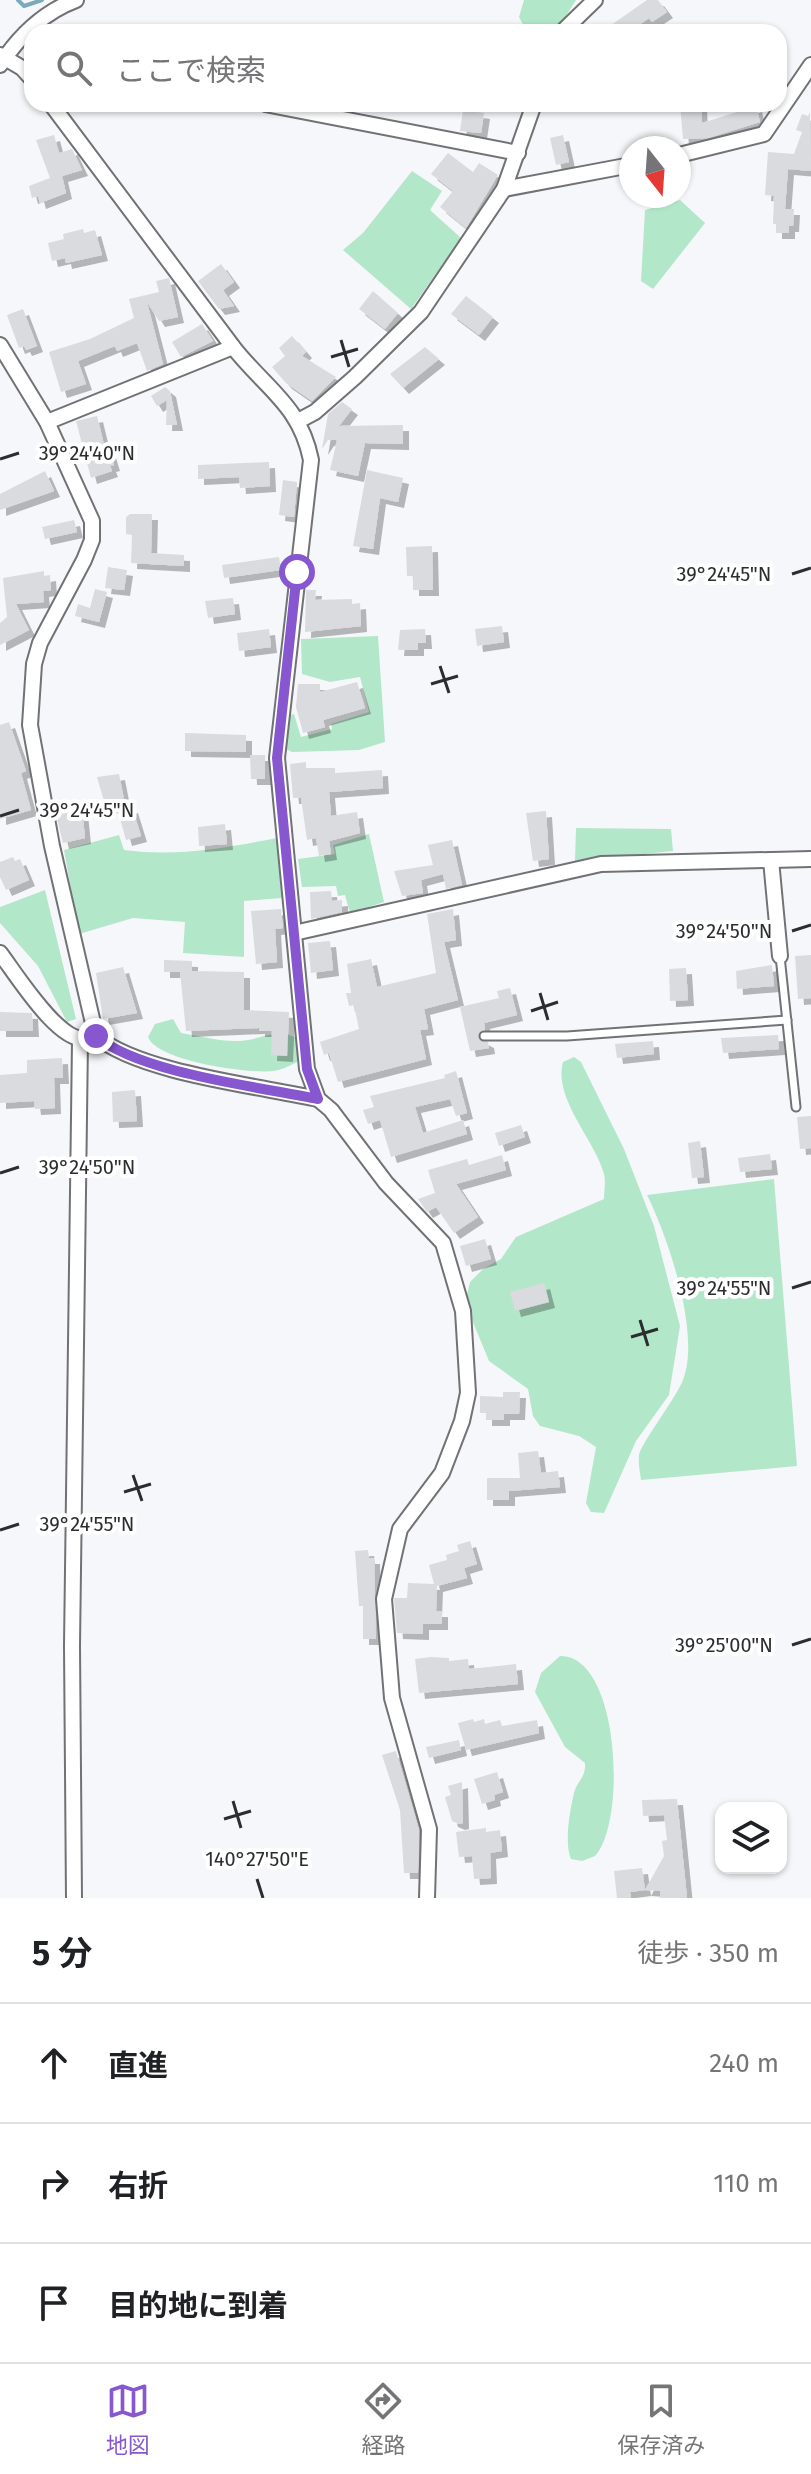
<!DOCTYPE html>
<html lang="ja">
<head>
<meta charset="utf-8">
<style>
	:root { --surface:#fff; --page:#f6f6f6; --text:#202124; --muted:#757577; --line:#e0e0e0; --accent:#8757d0 }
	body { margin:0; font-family:"Fira Sans","Noto Sans JP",sans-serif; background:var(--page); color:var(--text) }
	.controls { position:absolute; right:24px; bottom:24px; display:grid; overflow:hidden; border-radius:16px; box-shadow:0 2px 6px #0004 }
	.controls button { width:72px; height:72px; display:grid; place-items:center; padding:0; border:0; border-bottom:2px solid var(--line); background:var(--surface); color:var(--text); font:40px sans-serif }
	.compass { position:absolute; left:619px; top:136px; width:72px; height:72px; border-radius:50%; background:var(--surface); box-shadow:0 2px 6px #0004; rotate:163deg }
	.stop { position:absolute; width:24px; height:24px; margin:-18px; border:6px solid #8757d0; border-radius:50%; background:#fff }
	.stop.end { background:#8757d0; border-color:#fff; box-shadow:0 2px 8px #0008 }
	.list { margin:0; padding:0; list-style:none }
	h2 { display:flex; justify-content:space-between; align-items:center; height:104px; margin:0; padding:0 32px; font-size:34px }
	h2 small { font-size:26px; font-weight:400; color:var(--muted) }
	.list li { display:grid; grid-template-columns:52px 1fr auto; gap:24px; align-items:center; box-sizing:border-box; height:120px; padding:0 32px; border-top:2px solid var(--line) }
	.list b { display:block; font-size:30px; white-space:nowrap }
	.list em { font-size:26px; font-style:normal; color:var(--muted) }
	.icon { flex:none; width:44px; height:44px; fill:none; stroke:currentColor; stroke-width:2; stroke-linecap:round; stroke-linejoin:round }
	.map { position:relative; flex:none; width:811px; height:1898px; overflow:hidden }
	.search { position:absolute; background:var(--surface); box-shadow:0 2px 6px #0004; left:24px; right:24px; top:24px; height:88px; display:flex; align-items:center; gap:20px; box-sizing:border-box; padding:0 28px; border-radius:24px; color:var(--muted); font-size:30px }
	.sheet { height:464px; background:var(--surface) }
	nav { display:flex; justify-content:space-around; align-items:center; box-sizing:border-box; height:112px; border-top:2px solid var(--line); background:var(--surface); font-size:22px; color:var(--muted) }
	nav a { display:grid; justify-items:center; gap:4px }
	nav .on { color:var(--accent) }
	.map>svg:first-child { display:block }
	.green { fill:#b3e7ca }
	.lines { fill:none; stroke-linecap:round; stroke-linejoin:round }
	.stream { stroke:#7aaabc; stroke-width:4 }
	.building { fill:#dadbde; filter:url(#shadow) }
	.lane-casing { stroke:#717275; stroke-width:11 }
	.street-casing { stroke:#717275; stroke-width:18 }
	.lane { stroke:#fff; stroke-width:7 }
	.street { stroke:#fff; stroke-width:14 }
	.route { stroke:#8757d0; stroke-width:10 }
	.ticks { fill:none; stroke:#2c2d2e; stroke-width:3 }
	.ticks-label { font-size:20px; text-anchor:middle; fill:#2c2d2e; stroke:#fff; stroke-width:8; stroke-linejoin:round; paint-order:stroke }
</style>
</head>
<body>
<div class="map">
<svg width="811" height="1898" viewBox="0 0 811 1898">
	<defs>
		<filter id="shadow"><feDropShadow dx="6" dy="6" stdDeviation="0" flood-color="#0004"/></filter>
	</defs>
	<rect width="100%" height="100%" fill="#f6f7fa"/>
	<!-- green -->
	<g class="green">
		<polygon points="524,0 576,0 556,32 527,32 519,17"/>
		<polygon points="412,171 442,191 430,210 461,238 411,309 343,250 363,233"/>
		<polygon points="680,200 705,223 653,289 641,281 645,210"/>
		<polygon points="378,636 385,742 359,750 292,752 286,749 286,716 294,714 301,737 332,729 331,724 369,712 360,677 330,682 302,674 301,639"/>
		<polygon points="576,828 671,829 673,851 575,861"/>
		<polygon points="369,834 384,902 350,913 345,895 338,896 336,886 302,887 298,859 335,854 333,845"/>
		<path d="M119,835l5,15c52,7 101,-2 153,-12l5,60 -38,3v56l-61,-4 2,-31 -52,-4 -54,16 -15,-84z"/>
		<polygon points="45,890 76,1019 67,1022 38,966 0,923 0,907"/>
		<path d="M173,1019l8,14c20,3 39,9 59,8 23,-2 35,-13 57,-3l3,11 -3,13c-8,4 -15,8 -24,9 -25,3 -116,-10 -125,-34l7,-13z"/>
		<path d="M574,1057l7,5 43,87 30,77 26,100 -11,69 -33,46 -32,72 -13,-1 -5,-9 10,-56 -17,-11 -39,-10 -7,-10 -5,-27 -39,-28 -24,-58 5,-21 13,-13 18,-10 15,-22 88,-38c0,-8 2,-17 0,-25 -9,-34 -51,-75 -41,-112z"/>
		<path d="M774,1179l23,287 -156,14c-1,-8 -3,-17 -2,-25 1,-10 37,-57 44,-75 18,-46 -15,-143 -36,-185z"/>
		<path d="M560,1656c60,-1 67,166 35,200l-13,5 -11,-2c-7,-16 -1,-49 3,-66 3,-12 12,-15 11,-30l-20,-16 -30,-55 6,-19z"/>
	</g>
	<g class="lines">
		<!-- stream -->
		<polyline class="stream" points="18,0 24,6 42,0"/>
	</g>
	<!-- building -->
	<g class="building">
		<polygon points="647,0 658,0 667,12 652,22 649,18 629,32 601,32"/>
		<polygon points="680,104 701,104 702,123 756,106 760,122 708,138 683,139"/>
		<polygon points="463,110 484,113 481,133 460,131"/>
		<polygon points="810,112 811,171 788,169 785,209 794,209 793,226 789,226 789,233 776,233 776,224 773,224 774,196 765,195 768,152 794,154 802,132 796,130 802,114 808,116"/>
		<polygon points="54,135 59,153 72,149 82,170 62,176 66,193 40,203 38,196 32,198 29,186 50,178 36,140"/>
		<polygon points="563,135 569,162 556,165 550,138"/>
		<polygon points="448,153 473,172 479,163 498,175 466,228 440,207 453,191 431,174"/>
		<polygon points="83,229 84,233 95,230 102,255 66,263 65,258 52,261 48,243 64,239 63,234"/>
		<polygon points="221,264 234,282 223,290 234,306 219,309 198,281"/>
		<polygon points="169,278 178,317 159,321 147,302 163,364 147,371 137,343 117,351 115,346 78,361 86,384 61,392 49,352 90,339 134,318 129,299 159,292 156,281"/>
		<polygon points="373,291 398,313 385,329 359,309"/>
		<polygon points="466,296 493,317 479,335 451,314"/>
		<polygon points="23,309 37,346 26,350 24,346 19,348 7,315"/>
		<polygon points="202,324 213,341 181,357 172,342"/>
		<polygon points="292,336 306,352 302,356 336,377 312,401 286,383 272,367 285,356 279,348"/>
		<polygon points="425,347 439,359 403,388 390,374"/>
		<polygon points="165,387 170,391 177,425 166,425 167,400 157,406 151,396"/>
		<polygon points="342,402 352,409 339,426 403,425 403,444 365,443 358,476 330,470 337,440 328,440 322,449 328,414"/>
		<polygon points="97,416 106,453 110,452 114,465 110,466 112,471 91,478 76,421"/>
		<polygon points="269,462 270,486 240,488 239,477 198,479 198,465"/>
		<polygon points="367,470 403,478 398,502 380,498 373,549 353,546"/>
		<polygon points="45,471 54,491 0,510 0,494"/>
		<polygon points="283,480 297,482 294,517 279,515"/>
		<polygon points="130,514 152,514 151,553 184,555 184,566 131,563 132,535 126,534 126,517"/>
		<polygon points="74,520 77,532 45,539 42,527"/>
		<polygon points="432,546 433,590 413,590 413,576 407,576 406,547"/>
		<polygon points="279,557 281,570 224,578 222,565"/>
		<polygon points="108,567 127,570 124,590 105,588"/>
		<polygon points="44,571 44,576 50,575 51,590 43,591 44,602 16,604 29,630 0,645 0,623 7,617 3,578"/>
		<polygon points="95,589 107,592 99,622 75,616 78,604 90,608"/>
		<polygon points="306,590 316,590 315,600 352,599 352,604 360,603 361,626 305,632"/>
		<polygon points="233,598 235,614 208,618 205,601"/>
		<polygon points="502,626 504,642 477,646 475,629"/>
		<polygon points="269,629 271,647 239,651 237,633"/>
		<polygon points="425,629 426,643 418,643 418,650 398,650 400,630"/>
		<polygon points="357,682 365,708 323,720 325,727 303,733 296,707 298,684 320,684 320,692"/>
		<polygon points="9,722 26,771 21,773 31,810 0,819 0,725"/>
		<polygon points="185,733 246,735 246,752 185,751"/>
		<polygon points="250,755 265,755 265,779 251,779"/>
		<polygon points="306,762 306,768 335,768 335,773 382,770 383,788 329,792 331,816 357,812 360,833 329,841 331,854 319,856 316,838 307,840 301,798 293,798 290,764"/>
		<polygon points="119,774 125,805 106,808 97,777"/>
		<polygon points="132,807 141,836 126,840 118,811"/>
		<polygon points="82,809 85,838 63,843 56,815"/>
		<polygon points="546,811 549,859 533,861 526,813"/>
		<polygon points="225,824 227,844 199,846 198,827"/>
		<polygon points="452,840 462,885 446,889 443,874 421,880 423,893 402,896 394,871 433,865 428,845"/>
		<polygon points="13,857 15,861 20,859 29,880 6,890 0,877 0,862"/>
		<polygon points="331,891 332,901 342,900 342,912 311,919 310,892"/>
		<polygon points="281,909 283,928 275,929 277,962 256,964 251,911"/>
		<polygon points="453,909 456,940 444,942 458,1000 424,1009 428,1029 420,1030 426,1059 338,1082 329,1053 324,1055 320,1042 359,1029 354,1005 349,1006 346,993 351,993 347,964 371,959 377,987 436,973 427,914"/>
		<polygon points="330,941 333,970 311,973 308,943"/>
		<polygon points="811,955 811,998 798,999 795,956"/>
		<polygon points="164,960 192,961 192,971 244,972 244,1010 289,1012 287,1056 271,1055 272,1031 259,1031 259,1028 186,1031 180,972 164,972"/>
		<polygon points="772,965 774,986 737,989 736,971"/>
		<polygon points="123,967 137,1013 103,1019 96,973"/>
		<polygon points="686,968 688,1000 670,1001 669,969"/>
		<polygon points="510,988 517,1015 484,1023 485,1030 478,1037 488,1042 489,1048 470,1051 460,1007 499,998 497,991"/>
		<polygon points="0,1012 32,1013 33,1031 0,1031"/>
		<polygon points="778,1035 779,1049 723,1053 721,1038"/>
		<polygon points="653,1041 654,1054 617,1058 615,1044"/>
		<polygon points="62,1058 63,1078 54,1078 55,1108 35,1109 34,1101 0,1103 0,1075 27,1073 27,1060"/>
		<polygon points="456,1071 467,1113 456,1116 450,1099 415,1107 423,1133 463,1120 467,1134 391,1157 380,1120 368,1124 363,1110 374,1107 370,1096 445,1078 444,1075"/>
		<polygon points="135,1090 137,1121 113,1122 112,1092"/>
		<polygon points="811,1116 811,1148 800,1149 797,1117"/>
		<polygon points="521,1125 525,1137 499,1146 495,1133"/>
		<polygon points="700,1141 704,1177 692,1178 688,1143"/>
		<polygon points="770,1154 772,1169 740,1172 738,1158"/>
		<polygon points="502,1155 506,1170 456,1184 478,1217 454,1233 436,1207 427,1212 418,1199 435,1193 428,1170 467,1159 469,1165"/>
		<polygon points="485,1239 491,1259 466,1266 460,1246"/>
		<polygon points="544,1283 549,1302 515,1311 510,1292"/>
		<polygon points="503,1392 520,1392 519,1414 504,1414 504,1420 486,1420 486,1413 480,1413 480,1396 503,1397"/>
		<polygon points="538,1451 541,1473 558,1471 560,1487 509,1491 509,1500 487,1500 487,1478 520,1478 518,1453"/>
		<polygon points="470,1541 477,1564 464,1568 467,1578 437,1586 436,1611 442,1611 442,1624 423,1624 423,1634 397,1633 394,1598 407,1598 408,1583 434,1584 429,1565 447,1560 446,1555 459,1551 457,1545"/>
		<polygon points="368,1550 369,1558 374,1558 376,1639 363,1639 363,1606 359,1606 355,1551"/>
		<polygon points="431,1657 449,1658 449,1661 468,1659 469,1669 516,1664 518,1684 419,1693 415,1659"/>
		<polygon points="473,1719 474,1722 484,1719 485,1724 500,1720 502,1726 537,1720 539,1733 466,1750 458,1723"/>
		<polygon points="459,1740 461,1750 429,1758 426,1747"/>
		<polygon points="396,1751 419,1830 418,1873 404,1873 400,1810 382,1755"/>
		<polygon points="497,1772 503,1792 494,1795 495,1800 482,1804 474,1779"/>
		<polygon points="462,1782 463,1823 459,1824 452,1821 445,1797 451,1795 448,1786"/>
		<polygon points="677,1799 687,1898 660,1898 660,1891 645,1890 664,1856 662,1841 667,1840 664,1815 643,1816 642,1800"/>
		<polygon points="486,1828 486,1832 500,1830 502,1851 490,1853 491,1878 474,1879 472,1856 459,1857 456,1832"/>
		<polygon points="642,1868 645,1890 630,1892 631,1898 617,1898 614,1871"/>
	</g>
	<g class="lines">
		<!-- lane casing -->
		<g class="lane-casing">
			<g id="lane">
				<polyline points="780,956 796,1107"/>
				<polyline points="484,1036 567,1036 787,1020"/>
			</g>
		</g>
		<!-- street casing -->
		<g class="street-casing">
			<g id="street">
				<polyline points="562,32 595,0"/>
				<polyline points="0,55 22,68 32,79"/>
				<path d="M0,65c19,-29 44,-53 76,-65"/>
				<path d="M51,104l182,243c33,42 67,58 78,113l-34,298 30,311 11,30 13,11 55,73 57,60 20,68 5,82 -6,28 -20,52 -42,56 -16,70 8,99 37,131 -2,69"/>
				<polyline points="265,104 518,153"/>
				<polyline points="679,155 764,134 811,65"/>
				<polyline points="504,189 631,165"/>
				<path d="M0,345l47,77 45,99v19l-8,20 -44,83 -6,21 -4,61 22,121 44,190c43,37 164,50 222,63"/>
				<polyline points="300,420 315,412 355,377 421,312 504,189 534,104"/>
				<polyline points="47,422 233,347"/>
				<polyline points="771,860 780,956"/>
				<polyline points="294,933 601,864 811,859"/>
				<path d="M0,953c16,21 61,94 88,85"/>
				<polyline points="74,1898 72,1646 80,1041"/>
			</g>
		</g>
		<!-- lane -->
		<use href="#lane" class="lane"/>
		<!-- street -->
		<use href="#street" class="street"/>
	</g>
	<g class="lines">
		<!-- route -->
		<path class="route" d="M96,1036c43,37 164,51 222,63l-11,-30 -30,-311 20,-186"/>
	</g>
	<!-- ticks -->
	<path class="ticks" d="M341,340l8,27M331,357l27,-8M0,459l19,-6M792,574l19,-6M440,666l9,27M431,684l27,-8M0,816l19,-6M792,931l19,-6M540,993l8,27M531,1011l27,-9M0,1173l19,-6M792,1288l19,-6M640,1320l8,26M631,1337l27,-8M133,1475l9,26M124,1492l27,-8M0,1530l19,-6M792,1645l19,-6M233,1801l8,27M224,1819l27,-8M257,1879l6,19"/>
	<g class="ticks-label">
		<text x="87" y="460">39°24'40"N</text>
		<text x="724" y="581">39°24'45"N</text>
		<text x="87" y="817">39°24'45"N</text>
		<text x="724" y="938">39°24'50"N</text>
		<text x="87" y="1174">39°24'50"N</text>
		<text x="724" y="1295">39°24'55"N</text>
		<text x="87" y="1531">39°24'55"N</text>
		<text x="724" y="1652">39°25'00"N</text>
		<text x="257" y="1866">140°27'50"E</text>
	</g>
</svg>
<div class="controls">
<button><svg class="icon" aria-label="layers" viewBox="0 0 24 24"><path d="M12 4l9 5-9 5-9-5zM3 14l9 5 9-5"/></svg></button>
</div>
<svg class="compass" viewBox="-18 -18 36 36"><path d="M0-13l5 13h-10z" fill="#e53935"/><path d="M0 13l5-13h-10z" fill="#757577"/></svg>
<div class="stop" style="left:297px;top:572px"></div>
<div class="stop end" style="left:96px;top:1036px"></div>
<div class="search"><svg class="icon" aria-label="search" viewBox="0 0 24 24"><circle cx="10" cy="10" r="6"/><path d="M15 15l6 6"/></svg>ここで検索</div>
</div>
<section class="sheet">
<h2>5 分<small>徒歩 · 350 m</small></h2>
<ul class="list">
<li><svg class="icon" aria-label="ahead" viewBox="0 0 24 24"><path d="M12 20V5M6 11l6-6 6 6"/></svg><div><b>直進</b></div><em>240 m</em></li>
<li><svg class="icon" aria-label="right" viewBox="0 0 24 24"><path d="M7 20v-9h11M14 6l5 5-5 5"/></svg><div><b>右折</b></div><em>110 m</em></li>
<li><svg class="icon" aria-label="arrive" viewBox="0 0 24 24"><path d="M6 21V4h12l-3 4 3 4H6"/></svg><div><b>目的地に到着</b></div></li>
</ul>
</section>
<nav>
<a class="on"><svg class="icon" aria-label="map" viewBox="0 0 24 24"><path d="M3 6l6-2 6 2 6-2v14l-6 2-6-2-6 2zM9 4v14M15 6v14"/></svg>地図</a>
<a><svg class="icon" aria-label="directions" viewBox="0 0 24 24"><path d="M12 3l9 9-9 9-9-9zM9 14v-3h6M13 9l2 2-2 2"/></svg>経路</a>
<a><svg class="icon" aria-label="saved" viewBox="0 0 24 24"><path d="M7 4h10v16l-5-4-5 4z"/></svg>保存済み</a>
</nav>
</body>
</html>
